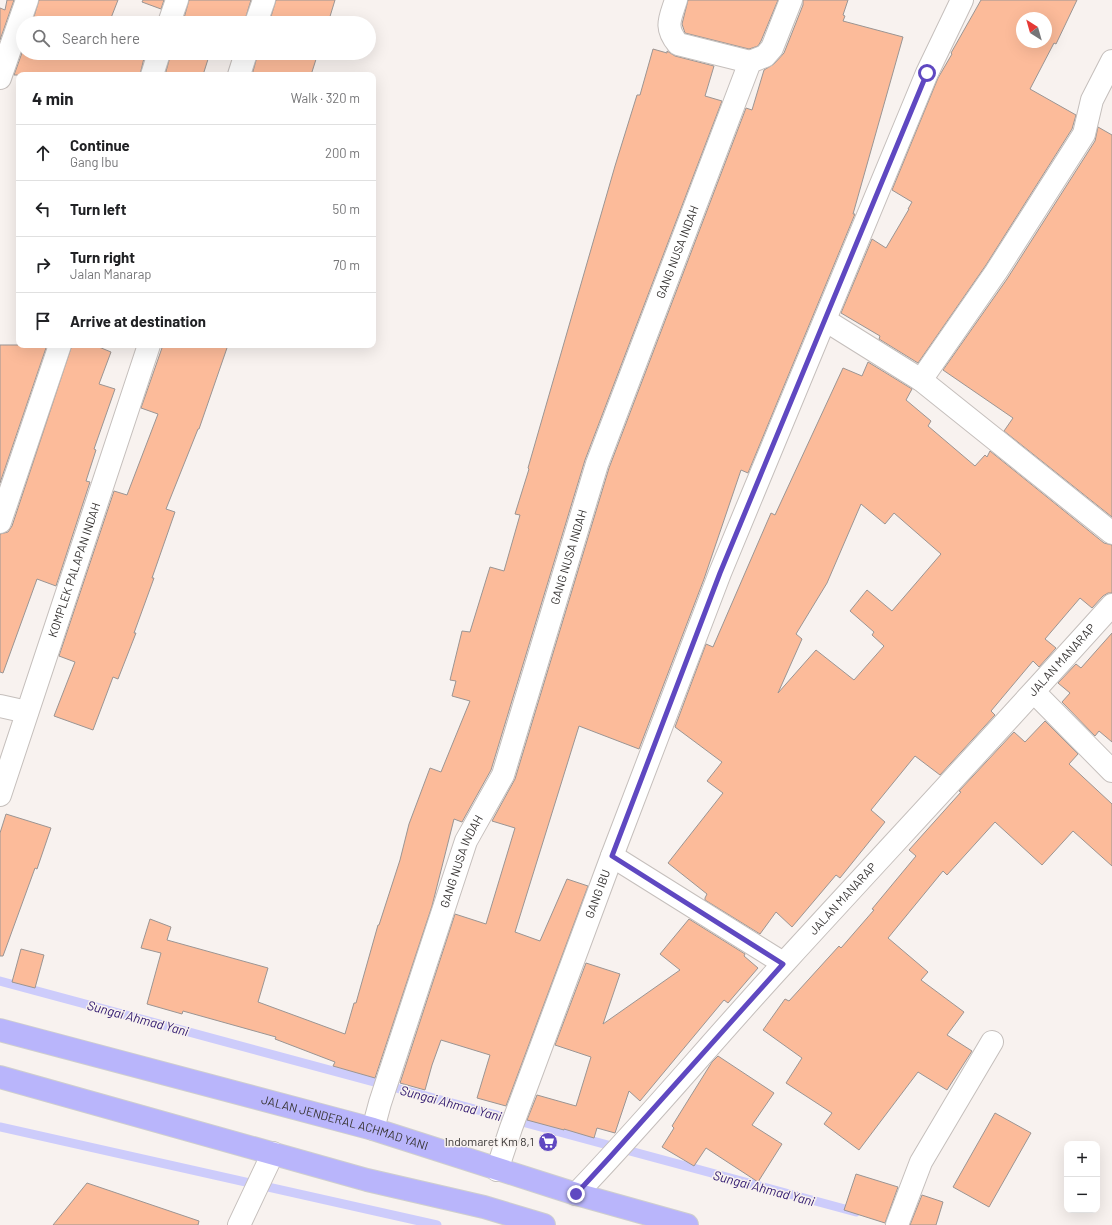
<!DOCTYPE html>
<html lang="en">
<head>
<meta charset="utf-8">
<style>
	:root { --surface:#fff; --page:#f2f2f2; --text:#202124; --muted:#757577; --line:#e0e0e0 }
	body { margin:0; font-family:Barlow,sans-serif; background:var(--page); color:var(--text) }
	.controls { position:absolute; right:12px; bottom:12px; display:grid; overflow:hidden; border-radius:8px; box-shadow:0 4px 16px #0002 }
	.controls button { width:36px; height:36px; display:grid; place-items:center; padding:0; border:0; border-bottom:1px solid var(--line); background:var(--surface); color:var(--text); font:20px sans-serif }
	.compass { position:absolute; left:1016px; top:12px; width:36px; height:36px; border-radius:50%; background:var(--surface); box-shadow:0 4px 16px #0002; rotate:323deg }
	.stop { position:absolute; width:12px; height:12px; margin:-9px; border:3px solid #5f48c1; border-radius:50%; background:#fff }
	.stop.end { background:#5f48c1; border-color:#fff; box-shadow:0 1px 4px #0008 }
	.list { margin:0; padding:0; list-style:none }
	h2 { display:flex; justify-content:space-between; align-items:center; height:52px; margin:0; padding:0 16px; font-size:17px }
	h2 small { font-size:13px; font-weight:400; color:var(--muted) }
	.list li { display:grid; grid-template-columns:26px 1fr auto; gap:12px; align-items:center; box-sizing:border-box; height:56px; padding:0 16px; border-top:1px solid var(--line) }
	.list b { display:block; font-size:15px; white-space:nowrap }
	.list p { margin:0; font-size:13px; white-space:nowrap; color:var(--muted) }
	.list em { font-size:13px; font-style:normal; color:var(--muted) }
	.icon { flex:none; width:22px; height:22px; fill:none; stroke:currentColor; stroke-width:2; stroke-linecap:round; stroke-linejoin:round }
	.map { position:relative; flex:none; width:1112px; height:1225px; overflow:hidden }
	.search { position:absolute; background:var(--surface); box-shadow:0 4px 16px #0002; left:16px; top:16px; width:360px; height:44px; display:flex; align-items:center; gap:10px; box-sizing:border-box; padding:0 14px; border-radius:22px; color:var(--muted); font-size:15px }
	.panel { position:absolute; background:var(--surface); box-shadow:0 4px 16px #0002; left:16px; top:72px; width:360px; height:276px; border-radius:8px }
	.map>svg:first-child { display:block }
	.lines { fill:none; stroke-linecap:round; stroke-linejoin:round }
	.stream { stroke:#cdccfb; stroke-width:9 }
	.building { fill:#fcbb9a; stroke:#9b9593; fill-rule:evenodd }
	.minor-casing { stroke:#c5bfbc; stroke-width:24 }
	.highway-casing { stroke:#cfcfce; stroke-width:24 }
	.minor { stroke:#fff; stroke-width:22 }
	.highway { stroke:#b9b5fb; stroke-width:22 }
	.route { stroke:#5f48c1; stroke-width:5 }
	.labels { text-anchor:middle; stroke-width:3; stroke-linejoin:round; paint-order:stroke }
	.street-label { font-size:12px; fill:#383534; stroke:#f8f2ef }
	.poi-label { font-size:12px; fill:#383534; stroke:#f8f2ef; text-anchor:end }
	.water-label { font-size:13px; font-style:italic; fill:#2d156d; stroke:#f8f2ef }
</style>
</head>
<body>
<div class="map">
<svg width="1112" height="1225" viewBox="0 0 1112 1225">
	<rect width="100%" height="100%" fill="#f8f2ef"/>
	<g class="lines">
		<!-- stream -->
		<g class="stream">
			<polyline points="0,981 856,1212"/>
			<polyline points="0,1127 437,1225"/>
		</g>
	</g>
	<!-- building -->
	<g class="building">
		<polygon points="7,0 14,0 0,40 0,8 5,10"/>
		<polygon points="39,0 118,0 109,23 32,23"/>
		<polygon points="143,0 164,0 161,9 142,2"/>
		<polygon points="189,0 251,0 244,23 197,23 184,18"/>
		<polygon points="276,0 335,0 328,23 269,23"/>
		<polygon points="688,0 778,0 761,41 758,46 749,49 685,33 682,24"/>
		<polygon points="803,0 848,0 843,15 845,16 843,21 903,37 853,214 855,214 748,473 741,470 704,579 639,749 579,726 515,932 540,941 567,879 588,886 506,1106 477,1098 490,1055 441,1040 432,1065 425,1090 400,1083 455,914 486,924 515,828 492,821 515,779 609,468 746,108 752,110 764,70 774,64 784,53 803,5"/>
		<path d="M981,0h96l-21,44 -2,-1 -24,46 46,26 -4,14 -86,136 -68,98 -39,-24 1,-3 -39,-23 31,-74 14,9 23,-39h-1l4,-7 -20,-12 46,-112 14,-24 -1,-1zM1022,18h24v24h-24z"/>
		<polygon points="653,49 667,53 667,51 675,56 714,66 705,96 722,101 585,460 491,770 462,822 454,819 432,906 375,1078 333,1066 335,1062 275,1039 276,1037 183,1011 182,1014 147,1004 161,953 141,948 150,919 171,927 167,940 268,968 258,1002 345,1034 354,1003 356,1003 378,925 379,925 400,860 409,824 430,768 441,772 470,701 452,696 456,681 450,680 462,631 470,632 490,567 504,571 520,515 515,514 529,469 528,468 615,166 637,95 640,95"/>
		<polygon points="23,50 23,53 131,53 144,58 140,75 14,75"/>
		<polygon points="171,53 210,53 203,75 165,75"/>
		<polygon points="258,53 318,53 311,75 252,75"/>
		<polygon points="1098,127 1112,135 1112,517 1004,431 1013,418 943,370 1007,279 1095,141"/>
		<polygon points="0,345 47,345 0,483"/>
		<polygon points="72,345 94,345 111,352 99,384 115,389 94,449 96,450 86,481 90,482 56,586 37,579 3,673 0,672 0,534 8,532 12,526"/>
		<polygon points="163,345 228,345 199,429 198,429 166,509 175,512 152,578 154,578 134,633 136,633 118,679 113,677 93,730 54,716 75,662 59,656 114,491 127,495 158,414 141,408"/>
		<path d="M868,362l44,27 -6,11 25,21 -3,5 47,40 10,-11 2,2 3,-6 114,92 8,2v48h-4l-5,3 -11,12 -12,-10 -35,41 11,9 -17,19 -6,-6 -42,50 4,4 -55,60 -25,-19 -44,54 14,12 -45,56 -4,-3 -44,52 -16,-15 -16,22 -55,-34v-2l2,-4 -39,-31 55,-70 -16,-12 15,-19 -47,-35 31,-83 7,3 58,-134 4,2 68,-147 19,8zM861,504l24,20 9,-11 47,41 -49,57 -25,-21 -17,21 24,21 -2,3 12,11 -30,34 -38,-30 -38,43 24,-54 -6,-5 31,-51z"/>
		<polygon points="1112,633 1112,742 1099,731 1095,736 1062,702 1070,693 1058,683 1076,664 1081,668"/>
		<polygon points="1045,721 1078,754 1069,764 1112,804 1112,866 1073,831 1042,865 995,822 947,875 943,871 888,938 928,972 921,980 964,1012 947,1035 972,1051 947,1090 918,1072 859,1150 824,1124 832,1113 786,1083 802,1058 763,1030 785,999 789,1001 839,946 841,948 874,910 872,909 916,856 909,850 961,792 959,791 1014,732 1025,742"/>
		<polygon points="6,814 51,828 37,869 35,868 3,956 0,956 0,833"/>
		<polygon points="689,919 745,954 744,956 758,968 728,1003 724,1000 640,1101 629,1091 615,1133 597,1128 594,1138 564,1129 564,1130 527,1120 537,1095 576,1106 591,1057 555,1045 586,963 620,974 603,1024 680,970 660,954"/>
		<polygon points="21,949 44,955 35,988 12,982"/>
		<polygon points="718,1056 774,1093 752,1125 782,1144 758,1182 706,1148 694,1166 662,1147 674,1128 672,1126 712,1062"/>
		<polygon points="995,1113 1031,1133 989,1207 953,1187"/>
		<polygon points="856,1174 898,1187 885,1223 844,1210"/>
		<polygon points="87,1183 199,1221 198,1225 53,1225"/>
		<polygon points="922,1195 943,1202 936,1225 910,1225"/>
	</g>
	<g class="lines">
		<!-- minor casing -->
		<g class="minor-casing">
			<g id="minor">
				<path d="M676,0c-6,19 -12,27 2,44l72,18"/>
				<polyline points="169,23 177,0"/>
				<polyline points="256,23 264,0"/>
				<polyline points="152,75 159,53"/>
				<polyline points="239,75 246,53"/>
				<polyline points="0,78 27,0"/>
				<polyline points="825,320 921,380 1112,533"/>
				<polyline points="921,380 996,272 1084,134 1092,100 1112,61"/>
				<polyline points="0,522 60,345"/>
				<polyline points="1034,692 1112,771"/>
				<polyline points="0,706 27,712"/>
				<path id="s1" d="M0,795l149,-450"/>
				<polyline points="612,856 783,963"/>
				<path id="s2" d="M373,1129l7,-26 86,-262 37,-66 94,-311 153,-402 15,-6 7,-8 19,-48"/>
				<path id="s3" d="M497,1170l14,-42 101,-272 108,-283 207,-500 35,-73"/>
				<path id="s4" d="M576,1194c72,-75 138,-155 209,-232 109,-119 219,-237 327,-357"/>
				<polyline points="239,1225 273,1153"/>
				<polyline points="897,1225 921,1162 992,1042"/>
			</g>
		</g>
		<!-- highway casing -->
		<g class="highway-casing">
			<g id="highway">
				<path id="s5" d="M0,1030l373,99 203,65 111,31"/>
				<polyline points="0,1077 367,1180 484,1207 544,1225"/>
			</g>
		</g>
		<!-- minor -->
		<use href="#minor" class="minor"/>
		<!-- highway -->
		<use href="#highway" class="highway"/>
	</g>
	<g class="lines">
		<!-- route -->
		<polyline class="route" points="576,1194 610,1157 783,964 612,856 720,573 927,73"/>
	</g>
	<!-- icons -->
	<defs>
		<g id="supermarket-disc" transform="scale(1)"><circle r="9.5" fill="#5f48c1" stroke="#f8f2ef"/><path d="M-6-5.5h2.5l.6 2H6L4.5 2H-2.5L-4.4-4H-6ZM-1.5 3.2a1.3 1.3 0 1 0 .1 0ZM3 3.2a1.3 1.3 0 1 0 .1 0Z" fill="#fff"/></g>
	</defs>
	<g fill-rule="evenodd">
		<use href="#supermarket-disc" x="548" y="1142"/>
	</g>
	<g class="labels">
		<!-- street labels -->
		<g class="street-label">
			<text dy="4" stroke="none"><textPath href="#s2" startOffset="930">GANG NUSA INDAH</textPath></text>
			<text dy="4" stroke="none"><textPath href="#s2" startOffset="606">GANG NUSA INDAH</textPath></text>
			<text dy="4" stroke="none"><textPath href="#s1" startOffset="237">KOMPLEK PALAPAN INDAH</textPath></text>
			<text dy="4" stroke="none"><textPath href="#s4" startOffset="722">JALAN MANARAP</textPath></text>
			<text dy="4" stroke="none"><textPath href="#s2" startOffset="282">GANG NUSA INDAH</textPath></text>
			<text dy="4" stroke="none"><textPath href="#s3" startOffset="294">GANG IBU</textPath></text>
			<text dy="4" stroke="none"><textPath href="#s4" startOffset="398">JALAN MANARAP</textPath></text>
			<text dy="4" stroke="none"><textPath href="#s5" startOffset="357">JALAN JENDERAL ACHMAD YANI</textPath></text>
		</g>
		<!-- poi labels -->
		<g class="poi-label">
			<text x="534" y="1146">Indomaret Km 8,1</text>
		</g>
		<!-- water labels -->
		<g class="water-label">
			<text transform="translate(138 1018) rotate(15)" y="5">Sungai Ahmad Yani</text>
			<text transform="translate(451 1103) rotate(15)" y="5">Sungai Ahmad Yani</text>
			<text transform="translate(764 1188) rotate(15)" y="5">Sungai Ahmad Yani</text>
		</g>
	</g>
</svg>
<div class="controls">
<button>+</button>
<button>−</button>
</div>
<svg class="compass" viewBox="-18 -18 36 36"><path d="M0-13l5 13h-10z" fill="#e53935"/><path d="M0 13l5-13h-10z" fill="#757577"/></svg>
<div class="stop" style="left:927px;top:73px"></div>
<div class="stop end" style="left:576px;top:1194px"></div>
<div class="search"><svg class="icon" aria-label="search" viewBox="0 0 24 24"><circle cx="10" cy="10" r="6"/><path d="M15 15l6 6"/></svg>Search here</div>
<section class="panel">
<h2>4 min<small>Walk · 320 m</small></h2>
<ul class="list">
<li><svg class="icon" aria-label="ahead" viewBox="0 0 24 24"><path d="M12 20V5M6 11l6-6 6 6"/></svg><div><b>Continue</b><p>Gang Ibu</p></div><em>200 m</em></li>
<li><svg class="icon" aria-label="left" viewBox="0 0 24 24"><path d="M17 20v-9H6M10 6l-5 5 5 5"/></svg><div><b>Turn left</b></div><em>50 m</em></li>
<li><svg class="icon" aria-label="right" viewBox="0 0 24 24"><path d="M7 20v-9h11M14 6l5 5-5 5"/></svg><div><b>Turn right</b><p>Jalan Manarap</p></div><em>70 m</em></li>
<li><svg class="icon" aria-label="arrive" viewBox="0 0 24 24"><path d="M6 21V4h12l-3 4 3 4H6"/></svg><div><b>Arrive at destination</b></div></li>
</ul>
</section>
</div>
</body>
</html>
